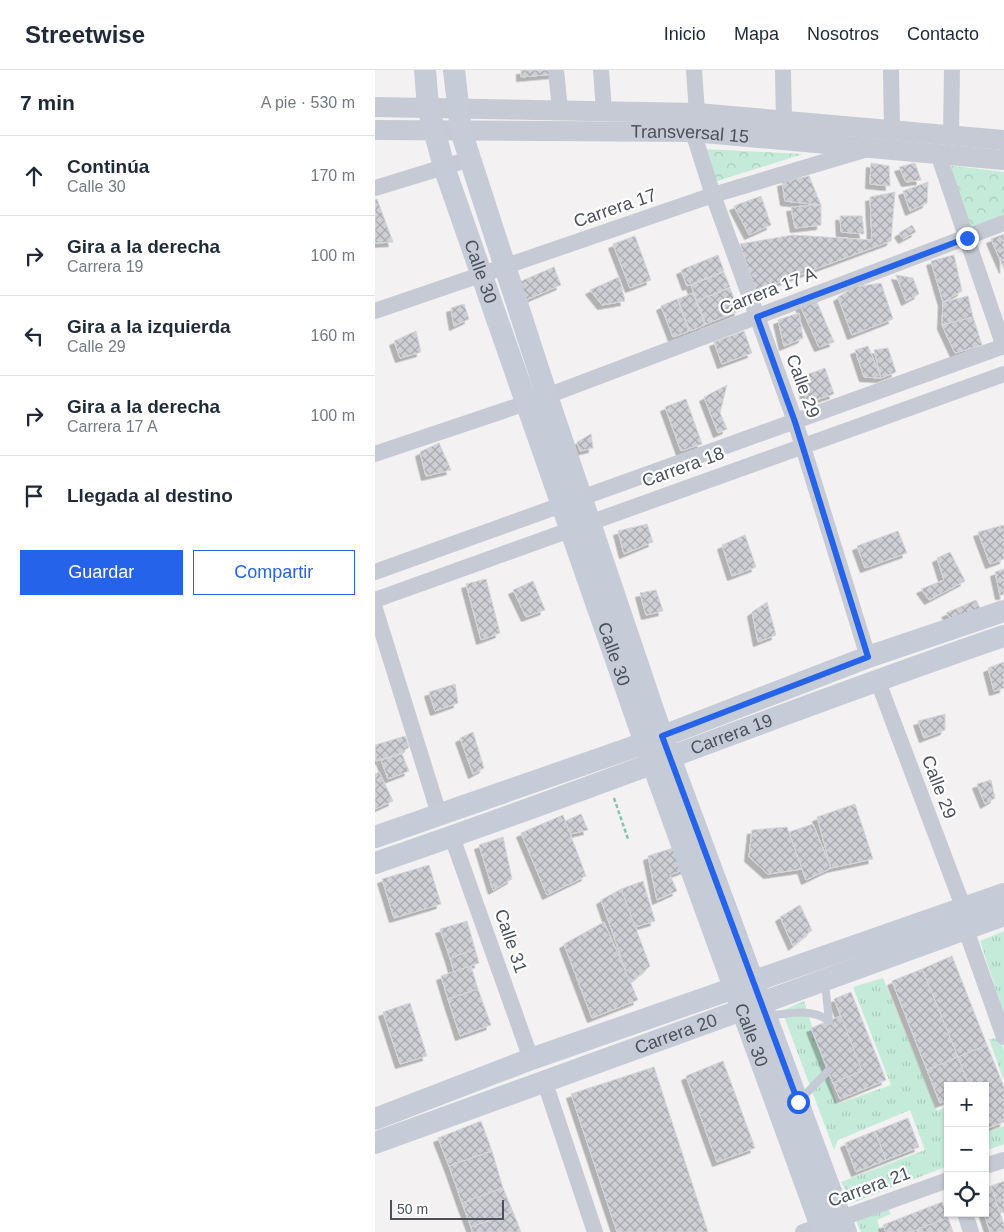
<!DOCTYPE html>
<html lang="es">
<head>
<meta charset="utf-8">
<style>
	:root { --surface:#fff; --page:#f2f2f3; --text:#1f2937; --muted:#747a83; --line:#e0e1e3; --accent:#2563eb }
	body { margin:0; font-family:Arial,sans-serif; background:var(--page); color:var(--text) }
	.controls { position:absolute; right:15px; bottom:15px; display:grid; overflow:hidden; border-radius:0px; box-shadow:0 1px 4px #0004 }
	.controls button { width:45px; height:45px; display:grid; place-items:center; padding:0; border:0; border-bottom:1px solid var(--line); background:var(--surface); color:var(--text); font:25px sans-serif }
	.scale { position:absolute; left:15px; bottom:12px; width:114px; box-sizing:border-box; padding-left:5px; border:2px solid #4a515c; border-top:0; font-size:14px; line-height:18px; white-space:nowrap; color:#4a515c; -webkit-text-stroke:4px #fff; paint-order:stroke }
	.stop { position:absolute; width:15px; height:15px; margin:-11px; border:4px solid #2563eb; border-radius:50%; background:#fff }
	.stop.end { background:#2563eb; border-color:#fff; box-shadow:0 1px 5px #0008 }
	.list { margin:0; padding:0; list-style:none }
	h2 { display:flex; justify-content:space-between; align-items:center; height:65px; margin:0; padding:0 20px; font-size:21px }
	h2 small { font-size:16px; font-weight:400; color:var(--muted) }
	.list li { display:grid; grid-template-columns:32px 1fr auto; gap:15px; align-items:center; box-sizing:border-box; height:80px; padding:0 20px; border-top:1px solid var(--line) }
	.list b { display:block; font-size:19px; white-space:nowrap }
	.list p { margin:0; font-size:16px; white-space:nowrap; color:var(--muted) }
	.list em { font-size:16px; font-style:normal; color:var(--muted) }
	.actions { display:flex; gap:10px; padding:15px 20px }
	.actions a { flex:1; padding:11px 0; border:1px solid var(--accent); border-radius:0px; text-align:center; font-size:18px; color:var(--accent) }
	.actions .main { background:var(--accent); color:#fff }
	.icon { flex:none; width:28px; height:28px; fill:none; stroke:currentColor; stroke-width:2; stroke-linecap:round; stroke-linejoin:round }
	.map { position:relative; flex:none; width:629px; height:1162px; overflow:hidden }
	header { display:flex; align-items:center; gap:30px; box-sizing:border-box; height:70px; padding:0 25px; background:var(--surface); border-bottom:1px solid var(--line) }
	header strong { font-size:24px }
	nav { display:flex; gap:28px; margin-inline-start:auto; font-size:18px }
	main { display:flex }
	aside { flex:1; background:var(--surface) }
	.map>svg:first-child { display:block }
	.grass { fill:url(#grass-tufts) }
	.forest { fill:url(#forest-crowns) }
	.building { fill:url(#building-cross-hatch); stroke:#d5d6db; filter:url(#shadow) }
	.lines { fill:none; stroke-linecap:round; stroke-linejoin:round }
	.path { stroke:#80c6b0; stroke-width:2.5; stroke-dasharray:4 2.5; stroke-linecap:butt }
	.service { stroke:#c6cad4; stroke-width:8 }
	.minor { stroke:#c6cad4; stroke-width:16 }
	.tertiary { stroke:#c6cad4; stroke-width:20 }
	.secondary { stroke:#c5cbd7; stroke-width:22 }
	.route { stroke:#2563eb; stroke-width:6 }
	.labels { text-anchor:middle; stroke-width:4.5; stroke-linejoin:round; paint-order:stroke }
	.street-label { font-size:18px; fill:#4a515c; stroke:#fff }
</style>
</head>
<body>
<header>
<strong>Streetwise</strong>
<nav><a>Inicio</a><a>Mapa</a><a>Nosotros</a><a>Contacto</a></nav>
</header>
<main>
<aside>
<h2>7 min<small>A pie · 530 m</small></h2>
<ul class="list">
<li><svg class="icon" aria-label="ahead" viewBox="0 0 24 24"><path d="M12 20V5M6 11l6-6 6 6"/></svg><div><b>Continúa</b><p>Calle 30</p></div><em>170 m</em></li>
<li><svg class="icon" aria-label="right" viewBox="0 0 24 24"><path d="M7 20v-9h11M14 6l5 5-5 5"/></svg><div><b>Gira a la derecha</b><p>Carrera 19</p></div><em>100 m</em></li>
<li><svg class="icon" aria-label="left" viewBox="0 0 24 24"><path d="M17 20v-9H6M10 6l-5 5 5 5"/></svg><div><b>Gira a la izquierda</b><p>Calle 29</p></div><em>160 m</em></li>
<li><svg class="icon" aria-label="right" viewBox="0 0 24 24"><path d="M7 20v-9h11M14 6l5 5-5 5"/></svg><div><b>Gira a la derecha</b><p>Carrera 17 A</p></div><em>100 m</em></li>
<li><svg class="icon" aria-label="arrive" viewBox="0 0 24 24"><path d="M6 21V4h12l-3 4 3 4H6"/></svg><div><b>Llegada al destino</b></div></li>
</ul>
<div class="actions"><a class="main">Guardar</a><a>Compartir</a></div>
</aside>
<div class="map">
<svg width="629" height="1162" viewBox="0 0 629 1162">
	<defs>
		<pattern id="grass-tufts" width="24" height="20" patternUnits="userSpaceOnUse" patternTransform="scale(1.25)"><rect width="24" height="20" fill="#c4ebda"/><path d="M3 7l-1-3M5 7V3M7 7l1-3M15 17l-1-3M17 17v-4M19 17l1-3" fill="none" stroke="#aacbbe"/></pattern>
		<pattern id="forest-crowns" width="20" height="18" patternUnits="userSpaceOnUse" patternTransform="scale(1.25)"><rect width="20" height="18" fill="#c4ebda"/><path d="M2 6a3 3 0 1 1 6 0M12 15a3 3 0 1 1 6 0" fill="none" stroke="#aacbbe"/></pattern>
		<pattern id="building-cross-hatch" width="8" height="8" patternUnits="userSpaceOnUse" patternTransform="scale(1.25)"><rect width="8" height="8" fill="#cecfd4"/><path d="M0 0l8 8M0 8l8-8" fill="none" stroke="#a9aaaf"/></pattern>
		<filter id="shadow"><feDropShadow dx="-4.5" dy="4.5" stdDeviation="0" flood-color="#0004"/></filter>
	</defs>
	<rect width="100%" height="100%" fill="#f3f1f1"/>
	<!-- grass -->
	<g class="grass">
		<polygon points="629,861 629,944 605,871"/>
		<polygon points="508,908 562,1041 573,1036 573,1096 477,1133 466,1112 550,1080 535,1040 463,1070 459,1080 407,941 429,931 462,1034 516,1015 478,917"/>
		<polygon points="625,968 629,980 629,1011 614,969"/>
		<polygon points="629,1056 629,1074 610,1081 610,1063"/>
		<polygon points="511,1136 516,1144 502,1150 506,1162 486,1162 480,1148"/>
	</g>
	<!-- forest -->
	<g class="forest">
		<polygon points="327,79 428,84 339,112"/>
		<polygon points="571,95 629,102 629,145 592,159"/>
	</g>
	<!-- building -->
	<g class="building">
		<polygon points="146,0 178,0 179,4 146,7"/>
		<polygon points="496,93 514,96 515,116 495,114"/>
		<polygon points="540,93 546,110 531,112 524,97"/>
		<polygon points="434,106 446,135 410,131 407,112"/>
		<polygon points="553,112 552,133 535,141 528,121"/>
		<polygon points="520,122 516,171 381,221 365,174 418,165 497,170 495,127"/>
		<polygon points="386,126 396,155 374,165 359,136"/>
		<polygon points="2,129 18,172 0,173 0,130"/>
		<polygon points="446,135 446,155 420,158 416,137"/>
		<polygon points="465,146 487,146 489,164 466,162"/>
		<polygon points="537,155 541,162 528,169 524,163"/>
		<polygon points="629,164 629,199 616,169"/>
		<polygon points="260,166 276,210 255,218 238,174"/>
		<polygon points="343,185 349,201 312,216 306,200"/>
		<polygon points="579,185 587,221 568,232 556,191"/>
		<polygon points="179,197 186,215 151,230 144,212"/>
		<polygon points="349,202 355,217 322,231 316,215"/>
		<polygon points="521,205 538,208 544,224 531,231"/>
		<polygon points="244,207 250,231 227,235 215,220"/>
		<polygon points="506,213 518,249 477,265 463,227 480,217"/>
		<polygon points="355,218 364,241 331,254 322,231"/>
		<polygon points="318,223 330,255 315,261 303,229"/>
		<polygon points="593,226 598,247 567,255 568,232"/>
		<polygon points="302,229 314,261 298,267 286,236"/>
		<polygon points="442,232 459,272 444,277 425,235"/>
		<polygon points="89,234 94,249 79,256 76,238"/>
		<polygon points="424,243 428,268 409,276 403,250"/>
		<polygon points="598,247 607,275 580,283 567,255"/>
		<polygon points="41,261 46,282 25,288 19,271"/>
		<polygon points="369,261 377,283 347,294 339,272"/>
		<polygon points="493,276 506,308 489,307 480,280"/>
		<polygon points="513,278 521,302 506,308 499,280"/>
		<polygon points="450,298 459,324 432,333 426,307"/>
		<polygon points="352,315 345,343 352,359 343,363 329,327"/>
		<polygon points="311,329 327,374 306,381 290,337"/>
		<polygon points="216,364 218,378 205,381 202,372"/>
		<polygon points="64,373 76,400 51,406 45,382"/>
		<polygon points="272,454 278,472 249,484 243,461"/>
		<polygon points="629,455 629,489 615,494 603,462"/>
		<polygon points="523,461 532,483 490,498 482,476"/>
		<polygon points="370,465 381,497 357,506 347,475"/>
		<polygon points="575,482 590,511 554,530 546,519 569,510 562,488"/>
		<polygon points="629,499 629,525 625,525 620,502"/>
		<polygon points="111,509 125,563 106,570 91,514"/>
		<polygon points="158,511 170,540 151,547 138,520"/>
		<polygon points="281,520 288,541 271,545 265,523"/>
		<polygon points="601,530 607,542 579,552 571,543"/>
		<polygon points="392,532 401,565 383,572 377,542"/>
		<polygon points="629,592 629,618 619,621 613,598"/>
		<polygon points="80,614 83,633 60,641 54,622"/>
		<polygon points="570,644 570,660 549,668 543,651"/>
		<polygon points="98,662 109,698 98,704 85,668"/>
		<polygon points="30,666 34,677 26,683 1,691 0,675"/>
		<polygon points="27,684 34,701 13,709 6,690"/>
		<polygon points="4,702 18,731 0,739 0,704"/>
		<polygon points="616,710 620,728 610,734 602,714"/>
		<polygon points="480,734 498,789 456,798 442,747"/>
		<polygon points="206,744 213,760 195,764 190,751"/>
		<polygon points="188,745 211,806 172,825 146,763"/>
		<polygon points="438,754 456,798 431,810 414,762"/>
		<polygon points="412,757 427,799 393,804 374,787 377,760"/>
		<polygon points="128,767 137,809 118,820 104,775"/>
		<polygon points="301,777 311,799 295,805 302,821 282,830 273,786"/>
		<polygon points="54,795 66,834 19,848 7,809"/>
		<polygon points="268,811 280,851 260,857 246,819"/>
		<polygon points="246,819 275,896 255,913 226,830"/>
		<polygon points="425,835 437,860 418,876 405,847"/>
		<polygon points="92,851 100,879 75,888 65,859"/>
		<polygon points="229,852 263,930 217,948 189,874"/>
		<polygon points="100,879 104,893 79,902 75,888"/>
		<polygon points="577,886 612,975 583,987 547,899"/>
		<polygon points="96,896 103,919 73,929 66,906"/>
		<polygon points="547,899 583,987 552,1000 517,911"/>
		<polygon points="103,919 116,955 85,966 73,929"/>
		<polygon points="476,922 511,1010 465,1029 458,1013 487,1001 459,929"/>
		<polygon points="35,933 52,986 25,994 8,942"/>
		<polygon points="466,946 487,1001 458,1013 436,958"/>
		<polygon points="612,975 629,1017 629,1052 611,1059 610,1016 594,1016 583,987"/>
		<polygon points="583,987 594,1016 573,1016 573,1030 565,1033 552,1000"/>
		<polygon points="348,991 380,1078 342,1092 311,1006"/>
		<polygon points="279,997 333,1162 242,1162 196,1024"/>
		<polygon points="533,1048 544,1077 511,1090 500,1061"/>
		<polygon points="106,1051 117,1081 74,1096 63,1068"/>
		<polygon points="500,1061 511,1090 481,1102 470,1073"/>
		<polygon points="117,1081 128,1118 87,1133 74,1096"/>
		<polygon points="629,1111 629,1142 625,1143 616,1116"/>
		<polygon points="616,1116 629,1155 629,1162 615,1162 609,1143 610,1118"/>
		<polygon points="128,1118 138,1142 96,1157 87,1133"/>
		<polygon points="567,1132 573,1148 536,1162 511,1162 508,1155"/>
		<polygon points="138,1142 146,1162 97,1162 96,1157"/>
		<polygon points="573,1148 578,1162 543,1162 543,1159"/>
	</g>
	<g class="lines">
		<!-- path -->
		<polyline class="path" points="239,728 253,769"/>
		<!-- service -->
		<g class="service">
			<polyline points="450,913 454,951"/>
			<path d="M394,946c20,-3 43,-8 60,5"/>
			<polyline points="424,1031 453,1001"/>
		</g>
		<!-- minor -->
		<g class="minor">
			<polyline points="181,0 185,40"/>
			<polyline points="226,0 229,41"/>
			<polyline points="319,0 322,43"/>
			<polyline points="408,0 409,51"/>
			<polyline points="516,0 517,60"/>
			<polyline points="318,62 338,125 420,351 493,587"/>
			<polyline points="576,65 577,0"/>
			<polyline points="563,84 629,277"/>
			<polyline points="0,118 95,89"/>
			<polyline points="0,241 338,125 489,80"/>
			<polyline points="0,384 172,326 629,153"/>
			<polyline points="0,502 629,276"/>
			<polyline points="0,530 629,304"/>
			<polyline points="0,539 64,744"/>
			<polyline points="502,609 589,839"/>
			<polyline points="77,767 156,989"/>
			<polyline points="591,860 629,967"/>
			<polyline points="169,1010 220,1162"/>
			<polyline points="610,1096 629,1090"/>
			<polyline points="590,1143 596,1162"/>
			<polyline points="428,1162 573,1110"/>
		</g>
		<!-- tertiary -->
		<g class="tertiary">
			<polyline points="0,37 322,43 629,70"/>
			<path id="s1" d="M0,60l318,2 311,28"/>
		</g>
		<!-- secondary -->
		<g class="secondary">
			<path id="s2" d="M50,0l3,37 16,60 201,576 178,489"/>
			<polyline points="79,0 86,61 172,326 287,666 471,1162"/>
			<polyline points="0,767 270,673 493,587 629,541"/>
			<path id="s3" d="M0,793c211,-71 418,-155 629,-227"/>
			<polyline points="0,1049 156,989 629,824"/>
			<path id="s4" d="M0,1073l629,-228"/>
		</g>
	</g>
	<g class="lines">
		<!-- route -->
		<polyline class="route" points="423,1032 287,666 493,587 420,352 382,247 592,168"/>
	</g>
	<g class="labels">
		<!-- street labels -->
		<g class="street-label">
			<text dy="6" stroke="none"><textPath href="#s1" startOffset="315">Transversal 15</textPath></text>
			<text transform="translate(240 138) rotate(-19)" y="6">Carrera 17</text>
			<text dy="6" stroke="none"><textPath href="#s2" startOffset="210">Calle 30</textPath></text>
			<text transform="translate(393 221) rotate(-21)" y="6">Carrera 17 A</text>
			<text transform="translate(428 316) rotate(70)" y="6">Calle 29</text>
			<text transform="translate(308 397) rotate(-20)" y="6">Carrera 18</text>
			<text dy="6" stroke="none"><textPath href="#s2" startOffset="615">Calle 30</textPath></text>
			<text dy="6" stroke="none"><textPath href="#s3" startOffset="379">Carrera 19</textPath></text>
			<text transform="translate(564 717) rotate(69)" y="6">Calle 29</text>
			<text transform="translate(136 871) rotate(71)" y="6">Calle 31</text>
			<text dy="6" stroke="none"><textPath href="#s4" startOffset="320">Carrera 20</textPath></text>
			<text dy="6" stroke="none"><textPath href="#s2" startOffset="1020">Calle 30</textPath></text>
			<text transform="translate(494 1117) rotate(-20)" y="6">Carrera 21</text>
		</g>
	</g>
</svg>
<div class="controls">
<button>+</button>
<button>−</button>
<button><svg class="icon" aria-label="locate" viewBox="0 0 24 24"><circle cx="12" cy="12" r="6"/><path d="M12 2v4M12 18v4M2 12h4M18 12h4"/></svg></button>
</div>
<div class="scale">50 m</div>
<div class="stop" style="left:423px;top:1032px"></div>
<div class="stop end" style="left:592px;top:168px"></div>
</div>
</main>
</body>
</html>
